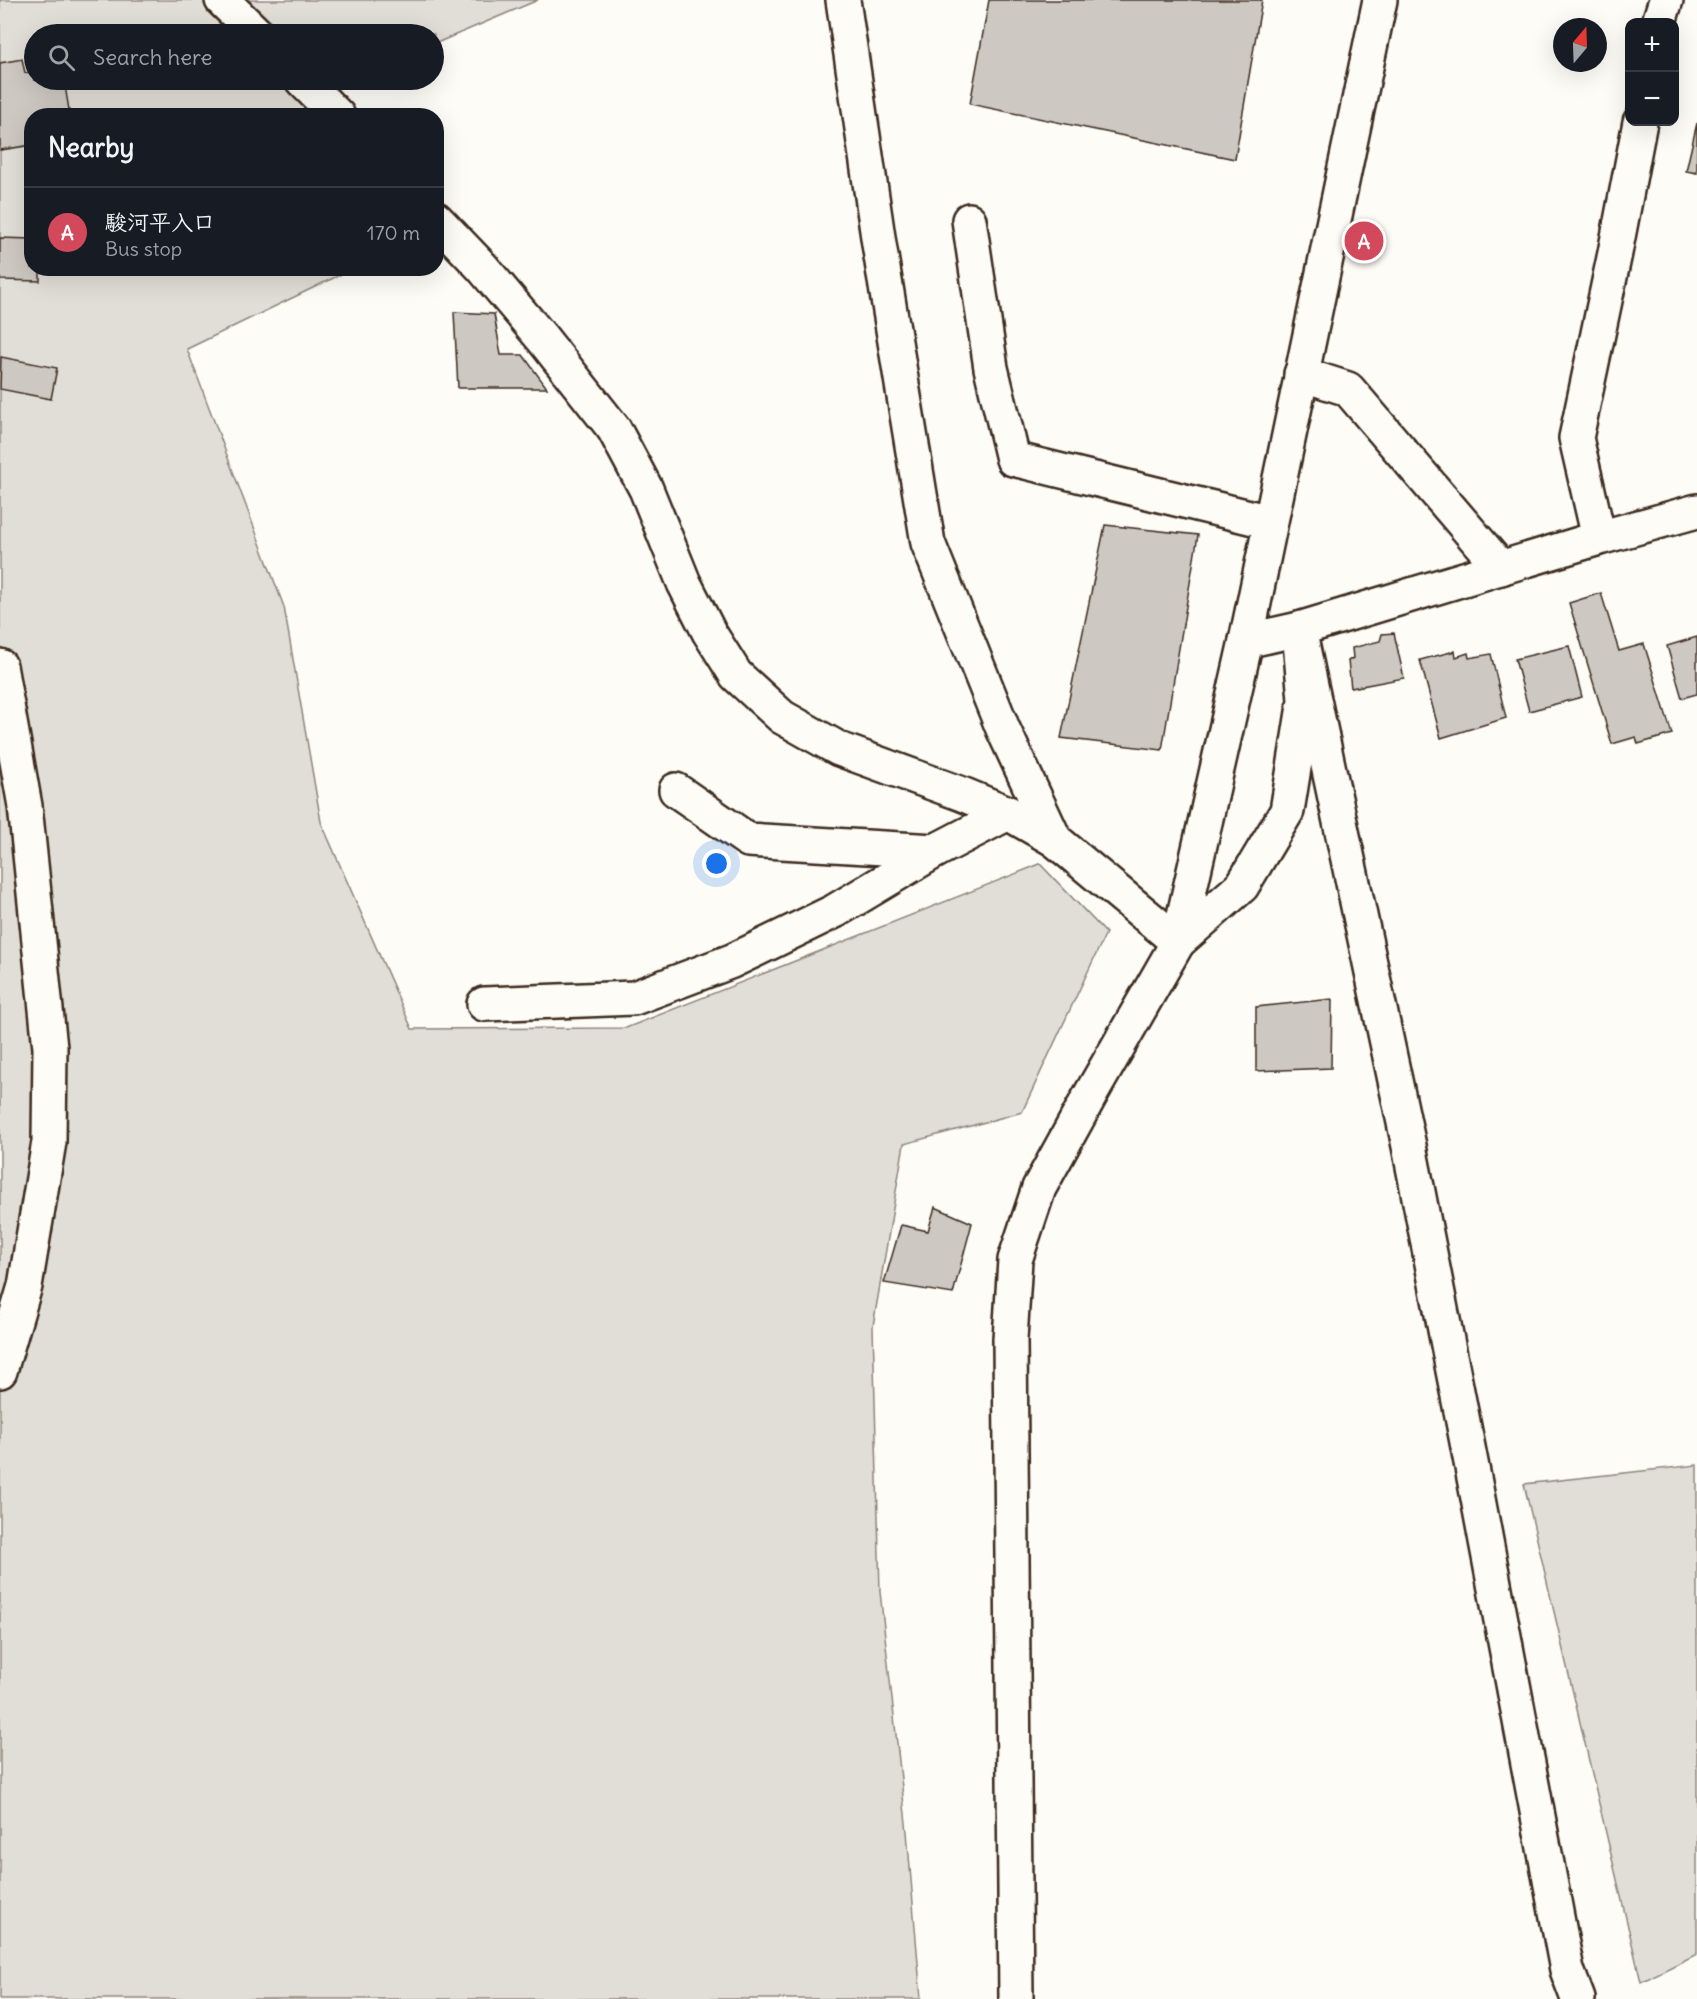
<!DOCTYPE html>
<html lang="en">
<head>
<meta charset="utf-8">
<style>
	:root { --surface:#171b24; --page:#20242c; --text:#f1f3f6; --muted:#9ea1a6; --line:#363941; --accent:#d1495b }
	body { margin:0; font-family:Delius,"Klee One",sans-serif; background:var(--page); color:var(--text) }
	.controls { position:absolute; right:18px; top:18px; display:grid; overflow:hidden; border-radius:12px; box-shadow:0 6px 24px #0002 }
	.controls button { width:54px; height:54px; display:grid; place-items:center; padding:0; border:0; border-bottom:2px solid var(--line); background:var(--surface); color:var(--text); font:30px sans-serif }
	.compass { position:absolute; left:1553px; top:18px; width:54px; height:54px; border-radius:50%; background:var(--surface); box-shadow:0 6px 24px #0002; rotate:19deg }
	.you { position:absolute; left:717px; top:864px; width:21px; height:21px; margin:-15px; border:4px solid #fff; border-radius:50%; background:#1a73e8; box-shadow:0 0 0 9px #1a73e833 }
	.badge { display:grid; place-items:center; width:39px; height:39px; border-radius:50%; background:var(--accent); color:#fff; font-size:20px; font-weight:700 }
	.pin { position:absolute; translate:-50% -50%; border:3px solid #fff; box-shadow:0 2px 6px #0006 }
	.list { margin:0; padding:0; list-style:none }
	h2 { display:flex; justify-content:space-between; align-items:center; height:78px; margin:0; padding:0 24px; font-size:26px }
	h2 small { font-size:20px; font-weight:400; color:var(--muted) }
	.list li { display:grid; grid-template-columns:39px 1fr auto; gap:18px; align-items:center; box-sizing:border-box; height:90px; padding:0 24px; border-top:2px solid var(--line) }
	.list b { display:block; font-size:22px; white-space:nowrap }
	.list p { margin:0; font-size:20px; white-space:nowrap; color:var(--muted) }
	.list em { font-size:20px; font-style:normal; color:var(--muted) }
	.icon { flex:none; width:33px; height:33px; fill:none; stroke:currentColor; stroke-width:2; stroke-linecap:round; stroke-linejoin:round }
	.map { position:relative; flex:none; width:1697px; height:1999px; overflow:hidden }
	.search { position:absolute; background:var(--surface); box-shadow:0 6px 24px #0002; left:24px; top:24px; width:420px; height:66px; display:flex; align-items:center; gap:15px; box-sizing:border-box; padding:0 21px; border-radius:33px; color:var(--muted); font-size:22px }
	.panel { position:absolute; background:var(--surface); box-shadow:0 6px 24px #0002; left:24px; top:108px; width:420px; height:168px; border-radius:24px }
	.map>svg:first-child { display:block }
	.green { fill:#e1ded7; stroke:#8e847a; stroke-width:1.5 }
	.building { fill:#cdc8c2; stroke:#3b2a1e; stroke-width:1.5 }
	.lines { fill:none; stroke-linecap:round; stroke-linejoin:round }
	.minor-casing { stroke:#3b2a1e; stroke-width:38 }
	.minor { stroke:#fdfcf7; stroke-width:33 }
</style>
</head>
<body>
<div class="map">
<svg width="1697" height="1999" viewBox="0 0 1697 1999">
	<rect width="100%" height="100%" fill="#fdfcf7"/>
	<filter id="ink" filterUnits="userSpaceOnUse"><feTurbulence type="fractalNoise" baseFrequency=".0167" numOctaves="2"/><feDisplacementMap in="SourceGraphic" scale="12" xChannelSelector="R" yChannelSelector="G"/><feConvolveMatrix kernelMatrix="1 2 1 2 8 2 1 2 1" color-interpolation-filters="sRGB"/></filter>
	<g filter="url(#ink)">
		<!-- green -->
		<g class="green">
			<polygon points="0,0 538,0 434,44 434,34 34,34 34,80 350,80 336,86 353,115 32,116 32,268 352,269 187,349 284,607 321,822 412,1029 626,1028 1040,864 1106,933 1022,1112 904,1144 873,1326 880,1592 907,1832 921,1999 0,1999"/>
			<polygon points="1697,1465 1697,1954 1641,1982 1524,1484"/>
		</g>
		<!-- building -->
		<g class="building">
			<polygon points="989,0 1262,0 1235,159 970,104"/>
			<polygon points="22,59 25,73 34,71 34,80 64,80 70,116 32,116 32,145 0,150 0,63"/>
			<polygon points="1697,123 1697,173 1686,171"/>
			<polygon points="0,238 32,239 32,268 40,268 40,281 0,280"/>
			<polygon points="454,312 494,314 501,355 523,355 547,388 458,388"/>
			<polygon points="1,357 57,368 51,399 0,389"/>
			<polygon points="1105,525 1198,535 1162,750 1061,738"/>
			<polygon points="1601,593 1619,651 1644,644 1672,734 1638,744 1636,737 1612,744 1569,603"/>
			<polygon points="1394,633 1404,678 1351,688 1348,661 1353,658 1352,648 1380,641 1382,634"/>
			<polygon points="1697,637 1697,694 1682,698 1667,646"/>
			<polygon points="1569,646 1582,697 1529,711 1515,659"/>
			<polygon points="1455,651 1456,657 1468,653 1469,658 1491,654 1506,718 1441,738 1420,660"/>
			<polygon points="1332,999 1331,1068 1256,1071 1256,1007"/>
			<polygon points="935,1207 972,1223 953,1294 884,1283 901,1225 928,1231"/>
		</g>
		<g class="lines">
			<!-- minor casing -->
			<g class="minor-casing">
				<g id="minor">
					<polyline points="222,0 257,34"/>
					<polyline points="843,0 879,244 928,543 1003,729 1055,840"/>
					<polyline points="1659,22 1666,0"/>
					<polyline points="302,80 338,116"/>
					<polyline points="436,219 482,267 542,338 614,429 646,489 684,583 709,632 736,675 782,717 839,749 962,794 1008,813 1055,840 1178,942 1242,886 1287,811 1305,700 1299,629 1246,641"/>
					<polyline points="969,220 991,368 1013,459 1270,522"/>
					<polyline points="1301,374 1348,389 1501,568"/>
					<polyline points="1599,538 1576,438 1615,253 1640,122"/>
					<polyline points="0,666 25,806 50,1048 49,1142 25,1286 0,1371"/>
					<polyline points="676,790 748,840 935,851"/>
					<polyline points="484,1004 634,998 732,961 835,911 935,851 1008,813"/>
					<polyline points="1016,1999 1010,1339 1015,1260 1039,1188 1092,1092 1178,942 1246,641 1380,0"/>
					<polyline points="1578,1999 1567,1970 1476,1488 1409,1146 1299,629 1599,538 1697,511"/>
				</g>
			</g>
			<!-- minor -->
			<use href="#minor" class="minor"/>
		</g>
	</g>
</svg>
<div class="controls">
<button>+</button>
<button>−</button>
</div>
<svg class="compass" viewBox="-18 -18 36 36"><path d="M0-13l5 13h-10z" fill="#e53935"/><path d="M0 13l5-13h-10z" fill="#9ea1a6"/></svg>
<div class="you"></div>
<div class="pin badge" style="left:1364px;top:241px">A</div>
<div class="search"><svg class="icon" aria-label="search" viewBox="0 0 24 24"><circle cx="10" cy="10" r="6"/><path d="M15 15l6 6"/></svg>Search here</div>
<section class="panel">
<h2>Nearby<small></small></h2>
<ul class="list">
<li><span class="badge">A</span><div><b>駿河平入口</b><p>Bus stop</p></div><em>170 m</em></li>
</ul>
</section>
</div>
</body>
</html>
